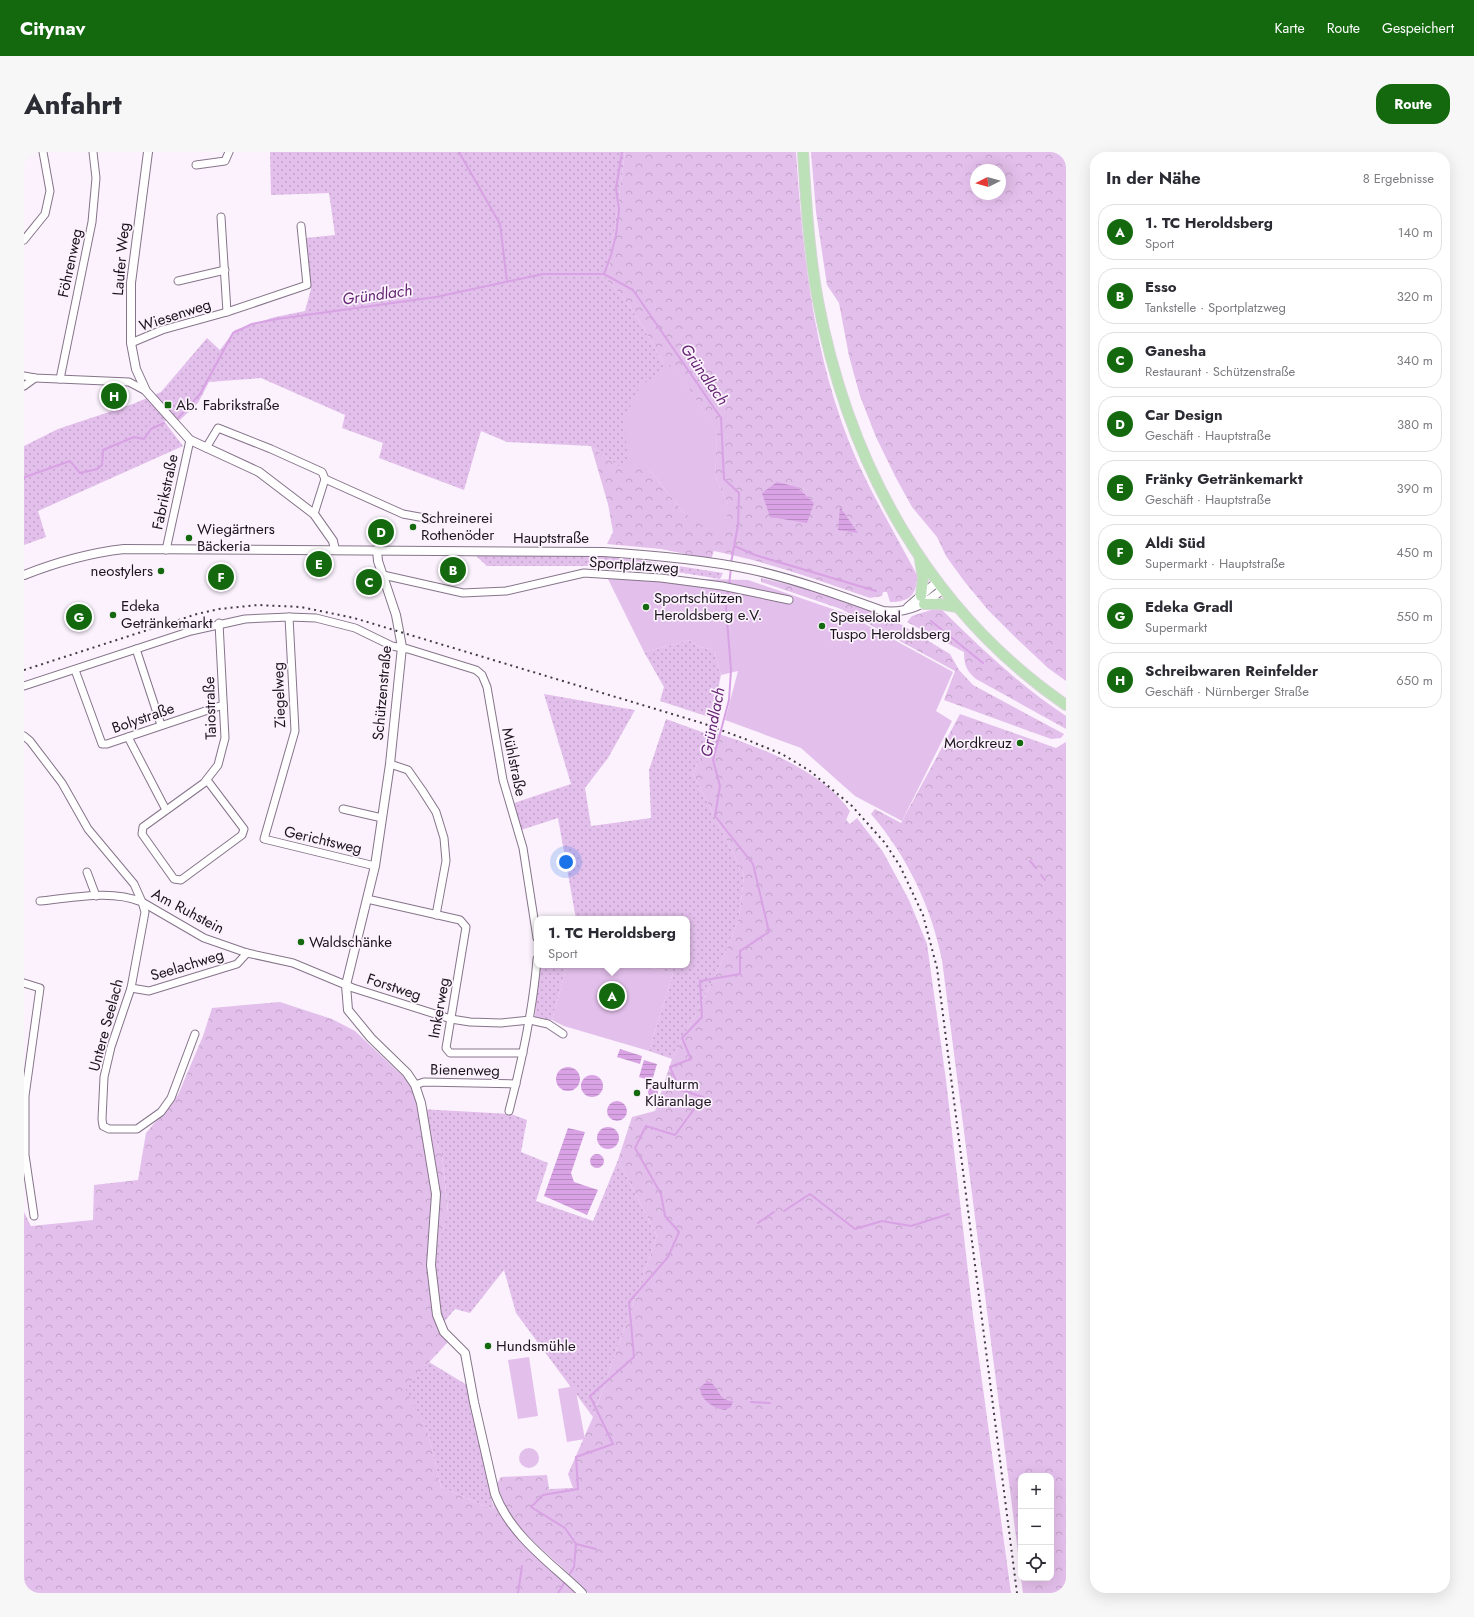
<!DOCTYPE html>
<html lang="de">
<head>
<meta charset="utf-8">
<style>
	:root { --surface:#fff; --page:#f7f7f7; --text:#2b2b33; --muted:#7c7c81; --line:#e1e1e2; --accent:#14690f }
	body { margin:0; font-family:Jost,sans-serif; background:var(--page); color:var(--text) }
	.controls { position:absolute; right:12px; bottom:12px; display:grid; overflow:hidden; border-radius:8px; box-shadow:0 4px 16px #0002 }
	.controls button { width:36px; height:36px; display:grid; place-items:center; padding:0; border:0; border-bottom:1px solid var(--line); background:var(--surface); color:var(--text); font:20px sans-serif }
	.compass { position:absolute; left:946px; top:12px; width:36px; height:36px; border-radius:50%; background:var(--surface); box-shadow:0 4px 16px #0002; rotate:264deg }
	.you { position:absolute; left:542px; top:710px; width:14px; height:14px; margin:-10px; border:3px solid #fff; border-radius:50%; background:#1a73e8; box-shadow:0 0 0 6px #1a73e833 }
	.badge { display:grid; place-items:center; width:26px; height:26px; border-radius:50%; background:var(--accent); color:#fff; font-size:13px; font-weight:700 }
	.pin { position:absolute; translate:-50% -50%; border:2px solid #fff; box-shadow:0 1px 4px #0006 }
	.popup { position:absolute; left:510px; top:764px; width:156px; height:52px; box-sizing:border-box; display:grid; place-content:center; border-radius:8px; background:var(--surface); filter:drop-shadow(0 1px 3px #0005); font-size:13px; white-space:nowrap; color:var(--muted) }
	.popup b { font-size:15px; color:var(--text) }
	.popup::after { content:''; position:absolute; left:50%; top:100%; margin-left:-8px; border:8px solid transparent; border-top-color:var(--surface) }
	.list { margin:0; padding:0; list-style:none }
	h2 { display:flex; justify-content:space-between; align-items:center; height:52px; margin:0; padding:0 16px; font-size:17px }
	h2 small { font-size:13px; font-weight:400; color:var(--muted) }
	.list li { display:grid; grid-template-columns:26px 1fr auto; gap:12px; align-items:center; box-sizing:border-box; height:56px; margin:0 8px 8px; padding:0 8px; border:1px solid var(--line); border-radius:16px }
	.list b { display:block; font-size:15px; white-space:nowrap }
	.list p { margin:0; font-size:13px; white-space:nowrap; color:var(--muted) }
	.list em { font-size:13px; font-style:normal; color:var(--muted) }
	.icon { flex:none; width:22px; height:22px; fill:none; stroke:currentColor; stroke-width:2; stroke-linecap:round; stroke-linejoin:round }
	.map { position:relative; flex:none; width:1042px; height:1441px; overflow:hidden; border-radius:16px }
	header { display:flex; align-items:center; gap:24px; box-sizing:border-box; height:56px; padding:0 20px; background:var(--accent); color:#fff }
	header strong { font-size:19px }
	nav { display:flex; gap:22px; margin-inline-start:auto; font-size:14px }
	.intro { display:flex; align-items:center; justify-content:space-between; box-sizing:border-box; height:96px; padding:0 24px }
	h1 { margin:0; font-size:28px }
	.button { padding:10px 18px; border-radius:16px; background:var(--accent); color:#fff; font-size:14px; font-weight:700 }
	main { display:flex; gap:24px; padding:0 24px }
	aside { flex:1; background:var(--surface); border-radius:16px; box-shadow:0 4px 16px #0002 }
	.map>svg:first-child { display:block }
	.grass { fill:url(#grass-dots) }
	.forest { fill:url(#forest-crowns); fill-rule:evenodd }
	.pitch { fill:#e3bfeb }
	.water { fill:url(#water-rules) }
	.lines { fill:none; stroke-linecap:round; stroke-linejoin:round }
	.stream { stroke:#d8a2e4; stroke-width:2 }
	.minor-casing { stroke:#86748a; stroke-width:9 }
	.tertiary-casing { stroke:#86748a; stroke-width:10 }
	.primary-casing { stroke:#d6d5d6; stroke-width:12 }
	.minor { stroke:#fff; stroke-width:7 }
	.tertiary { stroke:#fff; stroke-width:8 }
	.primary { stroke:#bce1b9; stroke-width:10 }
	.rail { stroke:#433b45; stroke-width:2; stroke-dasharray:2 4; stroke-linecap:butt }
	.poi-dot { fill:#14690f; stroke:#fbf2fd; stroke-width:1.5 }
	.labels { text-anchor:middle; stroke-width:3.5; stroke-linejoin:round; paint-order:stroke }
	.street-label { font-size:15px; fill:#1b141d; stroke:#fbf2fd }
	.poi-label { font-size:15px; fill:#1b141d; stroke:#fbf2fd; text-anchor:start }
	.water-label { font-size:16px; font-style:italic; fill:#662674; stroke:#fbf2fd }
</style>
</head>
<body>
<header>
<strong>Citynav</strong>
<nav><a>Karte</a><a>Route</a><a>Gespeichert</a></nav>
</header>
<div class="intro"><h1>Anfahrt</h1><a class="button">Route</a></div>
<main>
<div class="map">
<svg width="1042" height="1441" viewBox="0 0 1042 1441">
	<defs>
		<pattern id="grass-dots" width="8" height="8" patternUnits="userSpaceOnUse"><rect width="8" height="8" fill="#e3bfeb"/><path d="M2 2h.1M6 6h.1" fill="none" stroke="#c2a3c9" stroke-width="1.8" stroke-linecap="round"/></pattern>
		<pattern id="forest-crowns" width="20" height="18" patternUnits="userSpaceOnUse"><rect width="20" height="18" fill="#e3bfeb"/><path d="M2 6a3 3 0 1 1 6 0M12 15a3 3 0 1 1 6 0" fill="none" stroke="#c2a3c9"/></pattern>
		<pattern id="water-rules" width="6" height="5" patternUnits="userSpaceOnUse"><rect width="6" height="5" fill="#d8a2e4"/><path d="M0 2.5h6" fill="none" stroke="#b98bc3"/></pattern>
	</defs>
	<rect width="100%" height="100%" fill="#fbf2fd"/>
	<!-- grass -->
	<g class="grass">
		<path d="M246,0h355l-16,118 -3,10c26,22 41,55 58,84h9l44,68 -2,44 -93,-7 -31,-23 -84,-4 -26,-11 -17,59 -85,-32 4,-15 -41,-15 3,-13 -84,-37 -52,4 -11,21 -18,17 -16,1 19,25 -145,65 8,26 -22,8v-99l34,-17 75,-25 28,-12 46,-54 13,12 15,-20 40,-13 30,-6 6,-22 -5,-51 29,-3 -6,-42 -58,2z"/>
		<polygon points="451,403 583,405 616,408 699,421 696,427 659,421 578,414 463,414"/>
		<polygon points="666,488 673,494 690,498 697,523 688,566 636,549 640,535 620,500"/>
		<polygon points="520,542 611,558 584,606 561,636 567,674 627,666 625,618 642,567 686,583 669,622 720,723 715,766 693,821 648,907 625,899 649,821 616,813 663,813 663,767 552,767 534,666 497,678 490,651 547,632"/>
		<polygon points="514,813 543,813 528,868 511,865"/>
		<polygon points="396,957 487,962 503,968 497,1000 524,1011 512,1049 569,1069 594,1008 633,1084 569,1265 492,1161 480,1118 446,1161 431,1157 413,1178 408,1112 424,1059 418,1003"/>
		<polygon points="405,1210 443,1233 470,1358 417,1335 404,1280 380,1236"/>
	</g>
	<!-- forest -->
	<g class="forest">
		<path d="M601,0h171c6,90 15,182 45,268 18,54 49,104 76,155 0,20 -7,27 -27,27l-3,-10h-4l-1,4 -12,2c-52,-18 -102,-36 -156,-47l-3,8 -50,-10 -54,-5 6,-12 -5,-28 -17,-58 31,23 6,-7 23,10 33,41 44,-8 -13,-29 2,-44 -44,-68h-9c-17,-29 -32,-62 -58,-84l3,-11z"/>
		<path d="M787,0h255v529l-18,-13 -33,-31 -27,-27 -24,-29 -18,-25 -9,-19 -25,-30 -16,-29 -20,-41 -16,-41 -11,-40 -10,-53 -12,-18 -11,-73zM952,18h24v24h-24z"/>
		<polygon points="737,426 784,437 855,461 868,467 926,502 935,518 949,533 1040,582 1037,586 1027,587 920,548 931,519 817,457 737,430"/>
		<path d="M907,458h11c39,38 78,76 124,106v13l-90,-50c-10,-8 -12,-15 -12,-27l-57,-30 5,-6z"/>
		<path d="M936,562l96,34 10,-6v851h-43l-2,-15h30v-102h-30v100l-79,-616c-11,-54 -35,-104 -71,-146l4,-5 26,14z"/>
		<path d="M692,581c44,14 107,38 134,78l-4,9 4,4 7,-6 26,34 26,48 18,44 19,136 27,235 38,278h-423c-30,-35 -79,-61 -92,-108l5,-8 46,-2 2,14 24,-1 -5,-14 25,-57 64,-181 -39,-76 14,-43 23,-6 17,-52 45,-86 22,-55 5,-43 -51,-101 17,-39z"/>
		<polygon points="256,850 308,867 331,879 386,931 396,957 418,1003 424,1060 408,1112 413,1177 424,1190 381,1236 404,1280 417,1335 470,1358 468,1341 478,1366 491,1381 552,1441 0,1441 0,1060 7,1074 69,1068 70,1033 114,1028 122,981 154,943 179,884 188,856"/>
	</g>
	<!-- pitch -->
	<g class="pitch">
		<polygon points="649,212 693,280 691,324 704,353 701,389 660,361 627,320 604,310 600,267 616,234"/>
		<polygon points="583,425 724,428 823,462 929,520 912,559 928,569 878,669 831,644 777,596 701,568 714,519 697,523 690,498 673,494 666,488 620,500"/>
		<polygon points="543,813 616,813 649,821 625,899 540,874 528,868"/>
		<polygon points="505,1205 514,1264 494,1267 484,1208"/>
		<polygon points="551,1234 561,1287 543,1290 534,1237"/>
		<circle cx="505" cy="1306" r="10"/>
	</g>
	<!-- water -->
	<g class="water">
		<polygon points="753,330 773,335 790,351 783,371 746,365 738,341"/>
		<polygon points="816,355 834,381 814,378"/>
		<polygon points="596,897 618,904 616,912 593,905"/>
		<polygon points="620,908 633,912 628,929 615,925"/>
		<circle cx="544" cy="927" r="12"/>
		<circle cx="568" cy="934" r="11"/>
		<circle cx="629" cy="940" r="5"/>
		<circle cx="593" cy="959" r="10"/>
		<circle cx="584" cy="986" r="11"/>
		<polygon points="544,976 561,980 547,1021 550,1030 574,1038 563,1063 520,1044"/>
		<circle cx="573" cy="1009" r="7"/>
		<path d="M684,1229c13,6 9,20 25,20l-2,6 -6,3c-12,-2 -25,-10 -25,-23z"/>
	</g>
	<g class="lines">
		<!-- stream -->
		<g class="stream">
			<polyline points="435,0 476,72 483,130"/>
			<polyline points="580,122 587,103 592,83 595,58 592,36 598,0"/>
			<polyline points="155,265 176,242 209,181 228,172 253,167 412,145 519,122 580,122 609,138 697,266 700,327 715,341 714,373 707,411"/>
			<polyline points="0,327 1,325 46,309 56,321 73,317 78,313 79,298 110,285 120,287 127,277 140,271"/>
			<polyline points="710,394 731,403 852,439"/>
			<polyline points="705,433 707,416"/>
			<polyline points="907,469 959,511"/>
			<polyline points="1006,709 1012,716"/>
			<polyline points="1017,723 1021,728"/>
			<polyline points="760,1059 786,1042 831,1077 858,1069 887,1074 925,1062"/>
			<polyline points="734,1071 750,1060"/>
			<polyline points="727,1250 746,1251"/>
			<polyline points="552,1392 572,1397"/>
			<polyline points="544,1425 550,1415 552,1392 541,1376 507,1355 519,1343 554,1337 552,1305 589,1292 566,1244 610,1205 605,1150 644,1105 655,1080 641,1064 637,1042 611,996 622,974 651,983 679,945 656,938 646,915 667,907 658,886 678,865 676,829 716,822 716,799 745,780 729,712 691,664 696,634 689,608 705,548 707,518 702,456 704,438"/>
			<polyline points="494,1441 498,1414"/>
			<polyline points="534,1441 542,1428"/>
		</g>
		<!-- minor casing -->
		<g class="minor-casing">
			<g id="minor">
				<polyline points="172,13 201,9 205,0"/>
				<polyline points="197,65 203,160"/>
				<polyline points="0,88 21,62 26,39 19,0"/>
				<polyline points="154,129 201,118"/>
				<polyline points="107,191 138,178 203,160 283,133 277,74"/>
				<polyline points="0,224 11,226 105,230 122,239"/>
				<polyline points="36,227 68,70 72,26 69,0"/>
				<polyline points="0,234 11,226"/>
				<polyline points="182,296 194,276 247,297 298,320 301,327 379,362 406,367"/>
				<polyline points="290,362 301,327"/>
				<polyline points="142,398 166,288"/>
				<polyline points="359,423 439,441 482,439 560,421 637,426 698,434 765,448"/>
				<polyline points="265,465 271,579 240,687 351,714"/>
				<polyline points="112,497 137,573"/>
				<polyline points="51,518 78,592 83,592 199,553"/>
				<polyline points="0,534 167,479 221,467 265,465 292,466 331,476 368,494 384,497 452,518 458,523 463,535 479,628 499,696 513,786"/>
				<polyline points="0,584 6,589 38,631 64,677 110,732 118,750 180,786 223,801 269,811 329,836 427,867 446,870 477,871 506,868 524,872 539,882"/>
				<polyline points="104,585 142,658"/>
				<polyline points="366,612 384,618 398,638 412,660 420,686 422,709 412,763"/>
				<polyline points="183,628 220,677 218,683 157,728 150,727 118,682 119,675 180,631 194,613 201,586 195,471"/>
				<polyline points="319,657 358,666"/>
				<polyline points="63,720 72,744"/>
				<polyline points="343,747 436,768 442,775 422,896 426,901 499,901"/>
				<path d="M16,749c32,-3 71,-12 102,1l3,10 -14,76 -20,59 -7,30 -2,42 1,7 6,3h28l24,-17 10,-14 24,-64"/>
				<polyline points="0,831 16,836 1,944 1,1003 10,1064"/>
				<polyline points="107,836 125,839 213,812 223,801"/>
				<polyline points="391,933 400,930 492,932"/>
				<path d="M485,959c13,-50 24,-100 28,-152"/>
			</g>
		</g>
		<!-- tertiary casing -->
		<g class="tertiary-casing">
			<g id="tertiary">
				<polyline points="124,0 107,131 107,191 112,217 122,239 166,288 235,320 290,362 309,389 311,398"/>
				<path d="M353,398l1,11 18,54 6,32 -12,117 -15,102 -29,119 2,25 23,28 36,35 8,12 6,18 15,91 -5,71 6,50 7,17 21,21 9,49 21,92c16,42 56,69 87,99"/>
				<path d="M0,423c33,-13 65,-22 100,-26l479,3c49,3 97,7 146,17 46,10 90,26 134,42 24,3 43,-7 60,-22"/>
				<polyline points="884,455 914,429"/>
			</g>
		</g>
		<!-- primary casing -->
		<g class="primary-casing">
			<g id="primary">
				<path d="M779,0c3,50 6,100 15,149 31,163 110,309 248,404"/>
				<polyline points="896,408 899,425 897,444"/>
				<polyline points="900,452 916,452 933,455"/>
			</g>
		</g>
		<!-- minor -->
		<use href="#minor" class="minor"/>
		<!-- tertiary -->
		<use href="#tertiary" class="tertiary"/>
		<!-- primary -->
		<use href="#primary" class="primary"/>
		<!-- rail -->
		<polyline class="rail" points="0,518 173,462 195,457 234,453 277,455 330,466 678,571 721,587 758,602 786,619 828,654 861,691 876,714 899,763 913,816 993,1441"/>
	</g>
	<!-- markers -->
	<g class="poi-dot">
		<rect x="140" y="249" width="8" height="8" rx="2"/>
		<circle cx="389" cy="375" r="4"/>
		<circle cx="165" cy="386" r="4"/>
		<circle cx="137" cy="419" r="4"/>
		<circle cx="622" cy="455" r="4"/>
		<circle cx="89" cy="463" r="4"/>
		<circle cx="798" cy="474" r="4"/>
		<circle cx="996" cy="591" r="4"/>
		<circle cx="277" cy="790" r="4"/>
		<circle cx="613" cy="941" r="4"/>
		<circle cx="464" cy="1194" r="4"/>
	</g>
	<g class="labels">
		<!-- street labels -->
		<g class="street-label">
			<text transform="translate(97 107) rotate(-85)" y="5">Laufer Weg</text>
			<text transform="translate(46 111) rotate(-78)" y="5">Föhrenweg</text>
			<text transform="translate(151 163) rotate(-18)" y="5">Wiesenweg</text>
			<text transform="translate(141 340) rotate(-78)" y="5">Fabrikstraße</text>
			<text x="527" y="391">Hauptstraße</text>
			<text transform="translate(610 413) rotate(4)" y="5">Sportplatzweg</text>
			<text transform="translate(358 541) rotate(-85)" y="5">Schützenstraße</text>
			<text transform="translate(255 543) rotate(-92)" y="5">Ziegelweg</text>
			<text transform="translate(186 556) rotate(-92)" y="5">Taiostraße</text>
			<text transform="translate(119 566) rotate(-19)" y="5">Bolystraße</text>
			<text transform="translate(490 610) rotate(78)" y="5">Mühlstraße</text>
			<text transform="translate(299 688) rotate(13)" y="5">Gerichtsweg</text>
			<text transform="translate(164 759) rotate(28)" y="5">Am Ruhstein</text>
			<text transform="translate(163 813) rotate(-17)" y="5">Seelachweg</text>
			<text transform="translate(370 835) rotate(18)" y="5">Forstweg</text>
			<text transform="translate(415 856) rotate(-80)" y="5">Imkerweg</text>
			<text transform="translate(82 873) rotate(-75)" y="5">Untere Seelach</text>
			<text transform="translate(441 918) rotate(1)" y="5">Bienenweg</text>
		</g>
		<!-- poi labels -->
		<g class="poi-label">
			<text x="152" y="258">Ab. Fabrikstraße</text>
			<text x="397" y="371">Schreinerei<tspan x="397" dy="17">Rothenöder</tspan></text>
			<text x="173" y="382">Wiegärtners<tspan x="173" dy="17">Bäckeria</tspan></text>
			<text x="129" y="424" text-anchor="end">neostylers</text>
			<text x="630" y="451">Sportschützen<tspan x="630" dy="17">Heroldsberg e.V.</tspan></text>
			<text x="97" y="459">Edeka<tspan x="97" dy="17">Getränkemarkt</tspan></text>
			<text x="806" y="470">Speiselokal<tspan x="806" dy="17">Tuspo Heroldsberg</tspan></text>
			<text x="988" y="596" text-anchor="end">Mordkreuz</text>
			<text x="285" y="795">Waldschänke</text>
			<text x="621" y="937">Faulturm<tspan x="621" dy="17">Kläranlage</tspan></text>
			<text x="472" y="1199">Hundsmühle</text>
		</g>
		<!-- water labels -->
		<g class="water-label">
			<text transform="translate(353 142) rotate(-8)" y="6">Gründlach</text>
			<text transform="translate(681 222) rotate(55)" y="6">Gründlach</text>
			<text transform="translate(688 570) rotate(-79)" y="6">Gründlach</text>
		</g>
	</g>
</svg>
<div class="controls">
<button>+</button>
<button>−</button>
<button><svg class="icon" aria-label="locate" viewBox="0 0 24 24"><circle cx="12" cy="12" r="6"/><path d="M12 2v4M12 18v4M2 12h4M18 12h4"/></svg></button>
</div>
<svg class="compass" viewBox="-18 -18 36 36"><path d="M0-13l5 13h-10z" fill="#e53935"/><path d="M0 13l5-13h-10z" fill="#7c7c81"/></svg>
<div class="you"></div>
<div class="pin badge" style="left:588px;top:844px">A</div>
<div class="popup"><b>1. TC Heroldsberg</b>Sport</div>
<div class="pin badge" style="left:429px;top:418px">B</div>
<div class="pin badge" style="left:345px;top:430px">C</div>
<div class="pin badge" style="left:357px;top:380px">D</div>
<div class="pin badge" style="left:295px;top:412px">E</div>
<div class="pin badge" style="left:197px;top:425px">F</div>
<div class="pin badge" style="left:55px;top:465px">G</div>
<div class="pin badge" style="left:90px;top:244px">H</div>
</div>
<aside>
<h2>In der Nähe<small>8 Ergebnisse</small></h2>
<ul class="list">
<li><span class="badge">A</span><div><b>1. TC Heroldsberg</b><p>Sport</p></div><em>140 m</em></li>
<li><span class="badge">B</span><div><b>Esso</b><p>Tankstelle · Sportplatzweg</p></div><em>320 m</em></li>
<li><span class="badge">C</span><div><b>Ganesha</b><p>Restaurant · Schützenstraße</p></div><em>340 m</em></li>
<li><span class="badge">D</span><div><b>Car Design</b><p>Geschäft · Hauptstraße</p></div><em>380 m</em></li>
<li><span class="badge">E</span><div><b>Fränky Getränkemarkt</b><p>Geschäft · Hauptstraße</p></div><em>390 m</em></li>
<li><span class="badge">F</span><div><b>Aldi Süd</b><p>Supermarkt · Hauptstraße</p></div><em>450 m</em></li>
<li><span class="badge">G</span><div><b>Edeka Gradl</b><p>Supermarkt</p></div><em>550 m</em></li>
<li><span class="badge">H</span><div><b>Schreibwaren Reinfelder</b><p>Geschäft · Nürnberger Straße</p></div><em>650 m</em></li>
</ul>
</aside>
</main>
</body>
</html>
